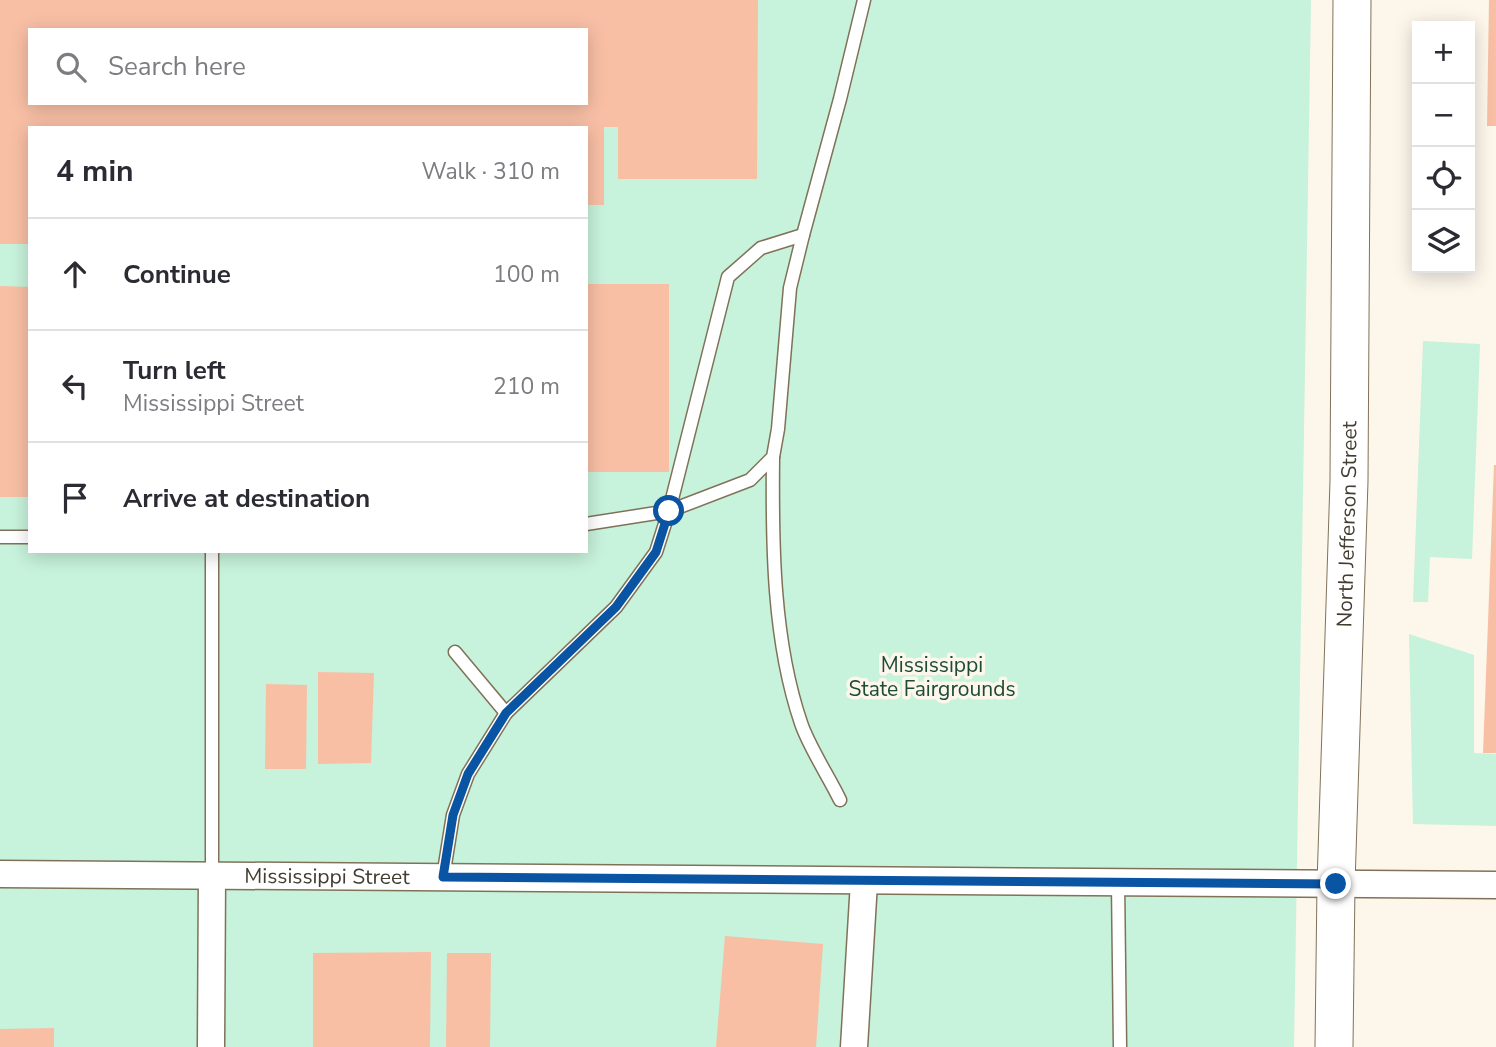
<!DOCTYPE html>
<html lang="en">
<head>
<meta charset="utf-8">
<style>
	:root { --surface:#fff; --page:#f7f7f7; --text:#2b2b33; --muted:#7c7c81; --line:#e1e1e2 }
	body { margin:0; font-family:"Nunito Sans",sans-serif; background:var(--page); color:var(--text) }
	.controls { position:absolute; right:21px; top:21px; display:grid; overflow:hidden; border-radius:0px; box-shadow:0 4px 18px #0003 }
	.controls button { width:63px; height:63px; display:grid; place-items:center; padding:0; border:0; border-bottom:2px solid var(--line); background:var(--surface); color:var(--text); font:35px sans-serif }
	.stop { position:absolute; width:21px; height:21px; margin:-16px; border:5px solid #0954a3; border-radius:50%; background:#fff }
	.stop.end { background:#0954a3; border-color:#fff; box-shadow:0 2px 7px #0008 }
	.list { margin:0; padding:0; list-style:none }
	h2 { display:flex; justify-content:space-between; align-items:center; height:91px; margin:0; padding:0 28px; font-size:30px }
	h2 small { font-size:23px; font-weight:400; color:var(--muted) }
	.list li { display:grid; grid-template-columns:46px 1fr auto; gap:21px; align-items:center; box-sizing:border-box; height:112px; padding:0 28px; border-top:2px solid var(--line) }
	.list b { display:block; font-size:26px; white-space:nowrap }
	.list p { margin:0; font-size:23px; white-space:nowrap; color:var(--muted) }
	.list em { font-size:23px; font-style:normal; color:var(--muted) }
	.icon { flex:none; width:38px; height:38px; fill:none; stroke:currentColor; stroke-width:2; stroke-linecap:round; stroke-linejoin:round }
	.map { position:relative; flex:none; width:1496px; height:1047px; overflow:hidden }
	.search { position:absolute; background:var(--surface); box-shadow:0 4px 18px #0003; left:28px; top:28px; width:560px; height:77px; display:flex; align-items:center; gap:18px; box-sizing:border-box; padding:0 24px; border-radius:0px; color:var(--muted); font-size:26px }
	.panel { position:absolute; background:var(--surface); box-shadow:0 4px 18px #0003; left:28px; top:126px; width:560px; height:427px; border-radius:0px }
	.map>svg:first-child { display:block }
	.green { fill:#c7f2db; fill-rule:evenodd }
	.building { fill:#f8bfa5; fill-rule:evenodd }
	.lines { fill:none; stroke-linecap:round; stroke-linejoin:round }
	.lane-casing { stroke:#807259; stroke-width:15 }
	.street-casing { stroke:#807259; stroke-width:29 }
	.secondary-casing { stroke:#807259; stroke-width:39 }
	.lane { stroke:#fff; stroke-width:12 }
	.street { stroke:#fff; stroke-width:26 }
	.secondary { stroke:#fff; stroke-width:37 }
	.route { stroke:#0954a3; stroke-width:9 }
	.labels { text-anchor:middle; stroke-width:7; stroke-linejoin:round; paint-order:stroke }
	.street-label { font-size:21px; fill:#423c31; stroke:#fcf6eb }
	.park-label { font-size:21px; fill:#1c4b37; stroke:#fcf6eb }
</style>
</head>
<body>
<div class="map">
<svg width="1496" height="1047" viewBox="0 0 1496 1047">
	<rect width="100%" height="100%" fill="#fcf6eb"/>
	<!-- green -->
	<g class="green">
		<path d="M0,0h1311l-17,1047h-1294zM30,30h556v73h-556zM30,128h556v423h-556z"/>
		<polygon points="1423,341 1480,344 1472,559 1430,557 1428,602 1413,602"/>
		<polygon points="1409,634 1474,655 1474,753 1496,754 1496,826 1413,824"/>
	</g>
	<!-- building -->
	<g class="building">
		<path d="M0,0h758l-1,179h-139v-52h-14v78h-18v-77h-556v116h-30zM30,30h556v73h-556z"/>
		<polygon points="1489,0 1496,0 1496,126 1487,126"/>
		<rect x="586" y="284" width="83" height="188"/>
		<polygon points="0,286 30,287 30,497 0,497"/>
		<polygon points="1494,465 1496,465 1496,753 1483,753"/>
		<polygon points="318,672 374,673 371,763 318,764"/>
		<polygon points="266,684 307,685 306,769 265,769"/>
		<polygon points="725,936 823,944 816,1047 716,1047"/>
		<polygon points="431,952 430,1047 313,1047 313,953"/>
		<polygon points="447,953 491,953 490,1047 446,1047"/>
		<polygon points="54,1028 54,1047 0,1047 0,1029"/>
	</g>
	<g class="lines">
		<!-- lane casing -->
		<g class="lane-casing">
			<g id="lane">
				<path d="M773,457c-1,88 0,184 28,266 8,24 28,54 39,77"/>
				<polyline points="586,524 669,511 728,277 761,248 803,235 840,99 864,0"/>
				<polyline points="0,537 30,537"/>
				<polyline points="212,551 212,876"/>
				<polyline points="455,652 506,713"/>
				<polyline points="443,877 453,815 468,774 506,713 616,607 656,552 669,511 750,480 773,457 778,429 790,288 803,235"/>
				<polyline points="1118,882 1120,1047"/>
			</g>
		</g>
		<!-- street casing -->
		<g class="street-casing">
			<g id="street">
				<path id="s1" d="M0,874l1496,11"/>
				<polyline points="211,1047 212,876"/>
				<polyline points="854,1047 864,882"/>
			</g>
		</g>
		<!-- secondary casing -->
		<g class="secondary-casing">
			<g id="secondary">
				<path id="s2" d="M1334,1047l2,-163 13,-403 3,-481"/>
			</g>
		</g>
		<!-- lane -->
		<use href="#lane" class="lane"/>
		<!-- street -->
		<use href="#street" class="street"/>
		<!-- secondary -->
		<use href="#secondary" class="secondary"/>
	</g>
	<g class="lines">
		<!-- route -->
		<polyline class="route" points="669,511 656,552 616,607 506,713 468,774 453,815 443,877 1336,884"/>
	</g>
	<g class="labels">
		<!-- street labels -->
		<g class="street-label">
			<text dy="7" stroke="none"><textPath href="#s2" startOffset="523">North Jefferson Street</textPath></text>
			<text dy="7" stroke="none"><textPath href="#s1" startOffset="327">Mississippi Street</textPath></text>
		</g>
		<!-- park labels -->
		<g class="park-label">
			<text x="932" y="672">Mississippi<tspan x="932" dy="24">State Fairgrounds</tspan></text>
		</g>
	</g>
</svg>
<div class="controls">
<button>+</button>
<button>−</button>
<button><svg class="icon" aria-label="locate" viewBox="0 0 24 24"><circle cx="12" cy="12" r="6"/><path d="M12 2v4M12 18v4M2 12h4M18 12h4"/></svg></button>
<button><svg class="icon" aria-label="layers" viewBox="0 0 24 24"><path d="M12 4l9 5-9 5-9-5zM3 14l9 5 9-5"/></svg></button>
</div>
<div class="stop" style="left:669px;top:511px"></div>
<div class="stop end" style="left:1336px;top:884px"></div>
<div class="search"><svg class="icon" aria-label="search" viewBox="0 0 24 24"><circle cx="10" cy="10" r="6"/><path d="M15 15l6 6"/></svg>Search here</div>
<section class="panel">
<h2>4 min<small>Walk · 310 m</small></h2>
<ul class="list">
<li><svg class="icon" aria-label="ahead" viewBox="0 0 24 24"><path d="M12 20V5M6 11l6-6 6 6"/></svg><div><b>Continue</b></div><em>100 m</em></li>
<li><svg class="icon" aria-label="left" viewBox="0 0 24 24"><path d="M17 20v-9H6M10 6l-5 5 5 5"/></svg><div><b>Turn left</b><p>Mississippi Street</p></div><em>210 m</em></li>
<li><svg class="icon" aria-label="arrive" viewBox="0 0 24 24"><path d="M6 21V4h12l-3 4 3 4H6"/></svg><div><b>Arrive at destination</b></div></li>
</ul>
</section>
</div>
</body>
</html>
